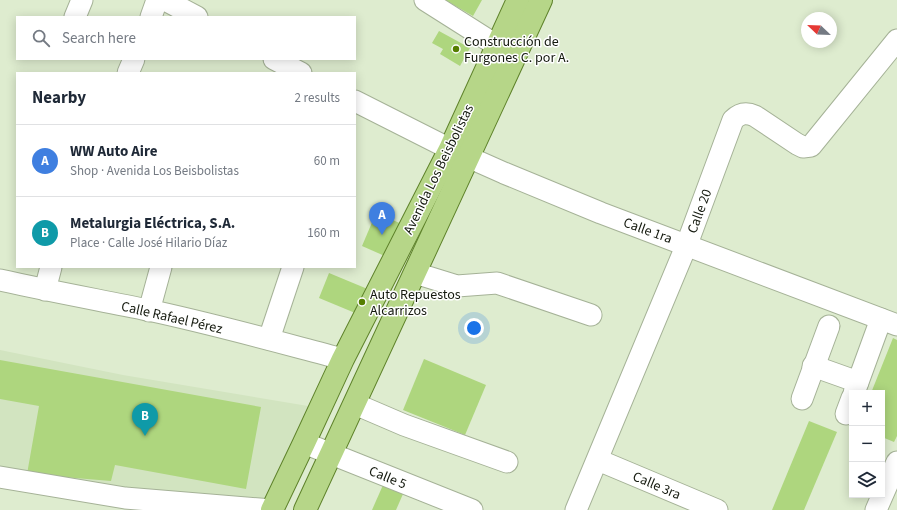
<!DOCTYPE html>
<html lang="en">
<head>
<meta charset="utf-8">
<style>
	:root { --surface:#fff; --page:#f2f2f3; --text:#1f2937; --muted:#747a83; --line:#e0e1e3; --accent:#db2777 }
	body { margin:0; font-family:"Source Sans 3",sans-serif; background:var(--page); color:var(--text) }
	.controls { position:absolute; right:12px; bottom:12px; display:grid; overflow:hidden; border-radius:0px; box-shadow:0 2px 10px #0003 }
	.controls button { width:36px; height:36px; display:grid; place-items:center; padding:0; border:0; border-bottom:1px solid var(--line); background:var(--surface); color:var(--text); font:20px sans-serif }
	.compass { position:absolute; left:801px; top:12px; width:36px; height:36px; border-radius:50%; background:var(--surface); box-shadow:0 2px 10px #0003; rotate:293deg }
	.you { position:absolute; left:474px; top:328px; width:14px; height:14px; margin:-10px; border:3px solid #fff; border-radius:50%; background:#1a73e8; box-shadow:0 0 0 6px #1a73e833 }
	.badge { display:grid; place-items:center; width:26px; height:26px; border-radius:50%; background:var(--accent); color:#fff; font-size:13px; font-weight:700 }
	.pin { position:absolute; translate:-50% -33px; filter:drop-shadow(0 1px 2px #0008) }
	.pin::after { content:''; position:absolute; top:21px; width:14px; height:12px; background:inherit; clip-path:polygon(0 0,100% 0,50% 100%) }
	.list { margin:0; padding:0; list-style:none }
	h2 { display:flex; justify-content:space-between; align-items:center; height:52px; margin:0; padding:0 16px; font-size:17px }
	h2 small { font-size:13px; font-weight:400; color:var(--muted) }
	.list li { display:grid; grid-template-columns:26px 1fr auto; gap:12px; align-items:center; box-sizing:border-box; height:72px; padding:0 16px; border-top:1px solid var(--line) }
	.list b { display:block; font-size:15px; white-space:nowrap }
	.list p { margin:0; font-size:13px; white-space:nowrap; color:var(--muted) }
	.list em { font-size:13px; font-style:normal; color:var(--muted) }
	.icon { flex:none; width:22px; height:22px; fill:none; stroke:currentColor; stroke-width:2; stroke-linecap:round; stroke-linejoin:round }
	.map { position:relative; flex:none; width:897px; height:510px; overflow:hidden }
	.search { position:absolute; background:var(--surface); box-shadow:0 2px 10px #0003; left:16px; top:16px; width:340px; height:44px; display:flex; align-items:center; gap:10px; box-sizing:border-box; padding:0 14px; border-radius:0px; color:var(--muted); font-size:15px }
	.panel { position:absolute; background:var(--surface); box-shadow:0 2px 10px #0003; left:16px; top:72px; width:340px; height:196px; border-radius:0px }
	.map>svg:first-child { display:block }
	.built { fill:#d2e4c0 }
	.building { fill:#aed67e }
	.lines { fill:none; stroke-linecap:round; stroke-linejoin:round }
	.minor-casing { stroke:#a5b297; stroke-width:23 }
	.major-casing { stroke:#5e822a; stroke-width:24 }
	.minor { stroke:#fff; stroke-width:21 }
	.major { stroke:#b6d688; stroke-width:22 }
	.poi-dot { fill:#557e00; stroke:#fff; stroke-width:1.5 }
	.labels { text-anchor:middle; stroke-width:3; stroke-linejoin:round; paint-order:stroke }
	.poi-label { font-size:14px; fill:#14190e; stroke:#fff; text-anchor:start }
	.street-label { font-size:14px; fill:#14190e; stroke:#fff }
</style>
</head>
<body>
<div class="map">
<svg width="897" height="510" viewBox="0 0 897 510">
	<rect width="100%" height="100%" fill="#deeccf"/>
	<!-- built -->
	<polygon class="built" points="0,350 123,375 320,408 272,510 0,477"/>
	<!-- building -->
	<g class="building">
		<polygon points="445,0 482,0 473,16"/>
		<polygon points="439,31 470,48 460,66 440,54 443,49 432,43"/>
		<polygon points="376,213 402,224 387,257 362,246"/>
		<polygon points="329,273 370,290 360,315 319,298"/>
		<polygon points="893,338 897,340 897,436 894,442 882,437 882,393 871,393"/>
		<polygon points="424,359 486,385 465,435 403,410"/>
		<polygon points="0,360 261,407 246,489 115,465 111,481 27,474 39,406 0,399"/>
		<polygon points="809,421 837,432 804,510 772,510"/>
		<polygon points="383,485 403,494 396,510 372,510"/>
	</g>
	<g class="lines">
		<!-- minor casing -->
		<g class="minor-casing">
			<g id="minor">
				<polyline points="165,0 197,17"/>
				<polyline points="425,0 496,45"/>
				<polyline points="75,17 82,0"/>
				<polyline points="151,17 157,0"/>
				<polyline points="274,59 301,73"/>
				<polyline points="128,73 134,59"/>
				<polyline points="355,101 450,149 504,173 601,213 897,325"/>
				<polyline points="415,273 457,286 497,283 591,315"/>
				<path d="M0,280c49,11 99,20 148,30 66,14 130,32 195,49"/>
				<polyline points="45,290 51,267"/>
				<polyline points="149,311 161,267"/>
				<polyline points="269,339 293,267"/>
				<polyline points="813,366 858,382"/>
				<polyline points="854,393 881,319"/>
				<polyline points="802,399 829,326"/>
				<polyline points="355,404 404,425 507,462"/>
				<polyline points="846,414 852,398"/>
				<polyline points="304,443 472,510"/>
				<polyline points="598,460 717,510"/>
				<polyline points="0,477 125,498 272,510"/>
				<path d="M576,510l111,-266 46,-124c7,-7 13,-8 22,-4l42,28 6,3 8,-1 86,-106"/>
				<polyline points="876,510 897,462"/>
			</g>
		</g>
		<!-- major casing -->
		<g class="major-casing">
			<g id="major">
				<polyline points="272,510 304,443 343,359 450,149 518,0"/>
				<polyline points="305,510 541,0"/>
			</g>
		</g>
		<!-- minor -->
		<use href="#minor" class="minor"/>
		<!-- major -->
		<use href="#major" class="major"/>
	</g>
	<!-- markers -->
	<g class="poi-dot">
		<circle cx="456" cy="49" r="4"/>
		<circle cx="362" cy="302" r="4"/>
	</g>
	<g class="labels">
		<!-- poi labels -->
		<g class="poi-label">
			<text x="464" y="46">Construcción de<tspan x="464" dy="16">Furgones C. por A.</tspan></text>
			<text x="370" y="299">Auto Repuestos<tspan x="370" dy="16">Alcarrizos</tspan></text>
		</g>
		<!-- street labels -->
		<g class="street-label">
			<text transform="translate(438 169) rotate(-64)" y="5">Avenida Los Beisbolistas</text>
			<text transform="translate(699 211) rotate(-70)" y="5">Calle 20</text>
			<text transform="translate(648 230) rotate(20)" y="5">Calle 1ra</text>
			<text transform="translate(172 317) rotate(13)" y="5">Calle Rafael Pérez</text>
			<text transform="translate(388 477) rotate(22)" y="5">Calle 5</text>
			<text transform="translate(657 485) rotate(23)" y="5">Calle 3ra</text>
		</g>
	</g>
</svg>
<div class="controls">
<button>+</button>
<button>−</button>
<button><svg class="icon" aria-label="layers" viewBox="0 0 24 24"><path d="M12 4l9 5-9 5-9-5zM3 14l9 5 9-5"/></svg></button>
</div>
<svg class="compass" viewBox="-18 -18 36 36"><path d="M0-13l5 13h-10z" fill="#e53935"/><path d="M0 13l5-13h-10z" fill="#747a83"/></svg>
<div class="you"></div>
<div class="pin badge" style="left:382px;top:235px;background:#3f7fe0">A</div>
<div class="pin badge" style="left:145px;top:436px;background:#0f9aa8">B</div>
<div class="search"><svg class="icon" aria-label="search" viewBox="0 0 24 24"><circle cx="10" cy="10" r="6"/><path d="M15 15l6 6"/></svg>Search here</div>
<section class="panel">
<h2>Nearby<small>2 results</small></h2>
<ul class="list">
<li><span class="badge" style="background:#3f7fe0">A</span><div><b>WW Auto Aire</b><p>Shop · Avenida Los Beisbolistas</p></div><em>60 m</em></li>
<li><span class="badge" style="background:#0f9aa8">B</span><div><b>Metalurgia Eléctrica, S.A.</b><p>Place · Calle José Hilario Díaz</p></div><em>160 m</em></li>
</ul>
</section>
</div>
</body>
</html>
